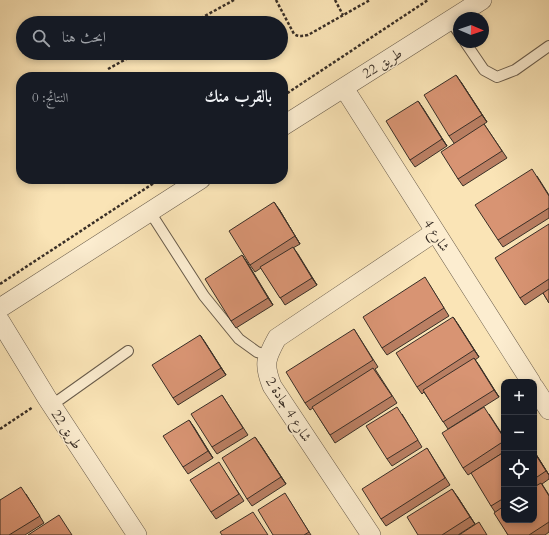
<!DOCTYPE html>
<html lang="ar">
<head>
<meta charset="utf-8">
<style>
	:root { --surface:#171b24; --page:#20242c; --text:#f1f3f6; --muted:#9ea1a6; --line:#363941 }
	body { margin:0; font-family:Cardo,Amiri,serif; background:var(--page); color:var(--text); direction:rtl }
	.controls { position:absolute; right:12px; bottom:12px; display:grid; overflow:hidden; border-radius:8px; box-shadow:0 2px 6px #0003 }
	.controls button { width:36px; height:36px; display:grid; place-items:center; padding:0; border:0; border-bottom:1px solid var(--line); background:var(--surface); color:var(--text); font:20px sans-serif }
	.compass { position:absolute; left:453px; top:12px; width:36px; height:36px; border-radius:50%; background:var(--surface); box-shadow:0 2px 6px #0003; rotate:92deg }
	.list { margin:0; padding:0; list-style:none }
	h2 { display:flex; justify-content:space-between; align-items:center; height:52px; margin:0; padding:0 16px; font-size:17px }
	h2 small { font-size:13px; font-weight:400; color:var(--muted) }
	.icon { flex:none; width:22px; height:22px; fill:none; stroke:currentColor; stroke-width:2; stroke-linecap:round; stroke-linejoin:round }
	.map { position:relative; flex:none; width:549px; height:535px; overflow:hidden; direction:ltr }
	.search { position:absolute; background:var(--surface); box-shadow:0 2px 6px #0003; left:16px; top:16px; width:272px; height:44px; display:flex; align-items:center; gap:10px; box-sizing:border-box; padding:0 14px; border-radius:22px; color:var(--muted); font-size:15px }
	.panel { position:absolute; background:var(--surface); box-shadow:0 2px 6px #0003; left:16px; top:72px; width:272px; height:112px; border-radius:16px; direction:rtl }
	.map>svg:first-child { display:block }
	.lines { fill:none; stroke-linecap:round; stroke-linejoin:round }
	.service-casing { stroke:#695c4b; stroke-width:12 }
	.minor-casing { stroke:#695c4b; stroke-width:20 }
	.path { stroke:#392f27; stroke-width:2.5; stroke-dasharray:3 2; stroke-linecap:butt }
	.service { stroke:#fcedd0; stroke-width:10 }
	.minor { stroke:#fcedd0; stroke-width:19 }
	.wall { fill:#ba7f63; stroke:#392f27 }
	.shaded-wall { fill:#976850; stroke:#392f27 }
	.building { fill:#d89473; stroke:#392f27 }
	.labels { text-anchor:middle; stroke-width:3; stroke-linejoin:round; paint-order:stroke }
	.street-label { font-size:14px; fill:#392f27; stroke:#fcedd0 }
</style>
</head>
<body>
<div class="map">
<svg width="549" height="535" viewBox="0 0 549 535">
	<rect width="100%" height="100%" fill="#fae4b6"/>
	<filter id="stains"><feTurbulence type="fractalNoise" baseFrequency=".005" numOctaves="4"/><feColorMatrix values="0 0 0 0 .2 0 0 0 0 .09 0 0 0 0 .02 0 0 0 .5 -.17"/></filter>
	<radialGradient id="worn" r=".72"><stop offset=".6" stop-color="#630" stop-opacity="0"/><stop offset="1" stop-color="#630" stop-opacity=".3"/></radialGradient>
	<g class="lines">
		<!-- service casing -->
		<g class="service-casing">
			<g id="service">
				<polyline points="450,20 459,33"/>
				<polyline points="465,42 484,70 497,77 515,70 549,46"/>
				<polyline points="150,212 204,296 239,339 257,352 267,355"/>
				<polyline points="52,405 128,351"/>
			</g>
		</g>
		<!-- minor casing -->
		<g class="minor-casing">
			<g id="minor">
				<polyline points="344,88 531,382"/>
				<polyline points="283,126 482,0"/>
				<polyline points="0,308 201,179"/>
				<polyline points="0,321 47,398 137,535"/>
				<polyline points="534,387 549,410"/>
				<path d="M371,535l-99,-149c-9,-22 -6,-28 5,-48l158,-106"/>
			</g>
		</g>
		<!-- path -->
		<g class="path">
			<path d="M276,0l18,34c5,3 8,2 14,1l62,-35"/>
			<polyline points="335,0 343,15"/>
			<polyline points="192,23 234,0"/>
			<polyline points="108,69 137,53"/>
			<polyline points="283,96 428,0"/>
			<polyline points="0,284 160,179"/>
			<polyline points="0,429 33,407"/>
		</g>
		<!-- service -->
		<use href="#service" class="service"/>
		<!-- minor -->
		<use href="#minor" class="minor"/>
	</g>
	<!-- wall -->
	<g class="wall">
		<polygon points="461,82 487,122 484,124 507,158 463,186 458,179 454,143 449,136"/>
		<polygon points="418,101 447,146 415,167 410,160"/>
		<polygon points="537,176 549,195 549,218 503,247 498,240"/>
		<polygon points="279,209 300,244 293,248 317,285 285,305 261,268 255,272 250,265"/>
		<polygon points="549,224 549,303 543,293 525,305 520,298"/>
		<polygon points="242,255 273,305 236,328 231,321"/>
		<polygon points="429,284 449,316 387,355 382,348"/>
		<polygon points="453,317 479,357 475,360 499,397 448,429 424,392 422,394 417,387"/>
		<polygon points="354,329 378,367 375,369 397,403 335,443 313,408 310,410 305,403"/>
		<polygon points="200,335 226,375 178,405 173,398"/>
		<polygon points="222,395 248,435 217,454 212,447"/>
		<polygon points="402,414 422,447 392,466 387,459"/>
		<polygon points="489,414 504,437 504,452 468,475 463,468"/>
		<polygon points="189,420 213,458 188,474 183,467"/>
		<polygon points="260,444 286,484 252,506 247,499"/>
		<polygon points="427,448 450,485 386,526 381,519"/>
		<polygon points="534,451 549,475 549,479 542,484 549,495 549,532 545,535 508,535 495,512 491,506 504,452 504,520 534,520"/>
		<polygon points="223,469 244,501 216,519 211,512"/>
		<polygon points="26,494 44,523 25,535 0,535"/>
		<polygon points="457,496 475,524 458,535 418,535"/>
		<polygon points="289,500 311,535 273,535"/>
	</g>
	<!-- shaded-wall -->
	<g class="shaded-wall">
		<polygon points="456,75 461,82 487,122 482,115"/>
		<polygon points="418,101 423,108 447,146 442,139"/>
		<polygon points="274,202 279,209 300,244 295,236"/>
		<polygon points="293,247 298,254 317,285 312,278"/>
		<polygon points="242,255 247,262 273,305 268,298"/>
		<polygon points="453,317 458,324 479,357 474,350"/>
		<polygon points="200,335 205,342 226,375 221,368"/>
		<polygon points="474,358 479,365 499,397 494,390"/>
		<polygon points="189,420 194,427 213,458 208,451"/>
		<polygon points="255,437 260,444 286,484 281,477"/>
		<polygon points="534,451 549,475 534,452"/>
		<polygon points="452,489 457,496 475,524 470,517"/>
	</g>
	<!-- building -->
	<g class="building">
		<polygon points="456,75 482,115 449,136 424,95"/>
		<polygon points="418,101 442,139 410,160 386,121"/>
		<polygon points="484,124 502,151 458,179 441,152"/>
		<polygon points="532,169 549,196 549,208 498,240 475,205"/>
		<polygon points="274,202 295,236 250,265 229,231"/>
		<polygon points="549,224 549,279 520,298 495,258"/>
		<polygon points="293,247 312,278 280,298 260,267"/>
		<polygon points="242,255 268,298 231,321 205,279"/>
		<polygon points="425,277 444,308 382,348 363,317"/>
		<polygon points="549,289 549,303 543,293"/>
		<polygon points="453,317 474,350 417,387 396,353"/>
		<polygon points="354,329 373,360 305,403 286,372"/>
		<polygon points="200,335 221,368 173,398 152,365"/>
		<polygon points="474,358 494,390 443,422 423,390"/>
		<polygon points="373,368 392,396 330,435 312,407"/>
		<polygon points="222,395 243,428 212,447 191,414"/>
		<polygon points="397,407 418,440 387,459 366,426"/>
		<polygon points="484,407 504,438 504,441 463,468 442,433"/>
		<polygon points="189,420 208,451 183,467 163,436"/>
		<polygon points="255,437 281,477 247,499 222,458"/>
		<polygon points="427,448 445,478 381,519 362,489"/>
		<polygon points="504,452 504,498 491,506 471,473"/>
		<polygon points="534,452 546,471 534,479"/>
		<polygon points="219,462 239,494 211,512 190,480"/>
		<polygon points="541,483 549,496 549,522 529,535 508,535 494,513 504,506 504,520 534,520 534,487"/>
		<polygon points="21,487 40,516 9,535 0,535 0,500"/>
		<polygon points="452,489 470,517 442,535 418,535 407,517"/>
		<polygon points="285,493 309,532 304,535 273,535 258,510"/>
		<polygon points="253,512 268,535 222,535 220,532"/>
		<polygon points="59,515 72,535 28,535"/>
		<polygon points="479,522 487,535 459,535"/>
	</g>
	<g class="labels">
		<!-- street labels -->
		<g class="street-label">
			<text transform="translate(382 63) rotate(-32)" y="5">طريق 22</text>
			<text transform="translate(437 235) rotate(57)" y="5">شارع 4</text>
			<text transform="translate(289 409) rotate(58)" y="5">شارع 4 جادة 2</text>
			<text transform="translate(67 429) rotate(57)" y="5">طريق 22</text>
		</g>
	</g>
	<rect width="100%" height="100%" filter="url(#stains)"/>
	<rect width="100%" height="100%" fill="url(#worn)"/>
</svg>
<div class="controls">
<button>+</button>
<button>−</button>
<button><svg class="icon" aria-label="locate" viewBox="0 0 24 24"><circle cx="12" cy="12" r="6"/><path d="M12 2v4M12 18v4M2 12h4M18 12h4"/></svg></button>
<button><svg class="icon" aria-label="layers" viewBox="0 0 24 24"><path d="M12 4l9 5-9 5-9-5zM3 14l9 5 9-5"/></svg></button>
</div>
<svg class="compass" viewBox="-18 -18 36 36"><path d="M0-13l5 13h-10z" fill="#e53935"/><path d="M0 13l5-13h-10z" fill="#9ea1a6"/></svg>
<div class="search"><svg class="icon" aria-label="search" viewBox="0 0 24 24"><circle cx="10" cy="10" r="6"/><path d="M15 15l6 6"/></svg>ابحث هنا</div>
<section class="panel">
<h2>بالقرب منك<small>النتائج: 0</small></h2>
<ul class="list">
</ul>
</section>
</div>
</body>
</html>
